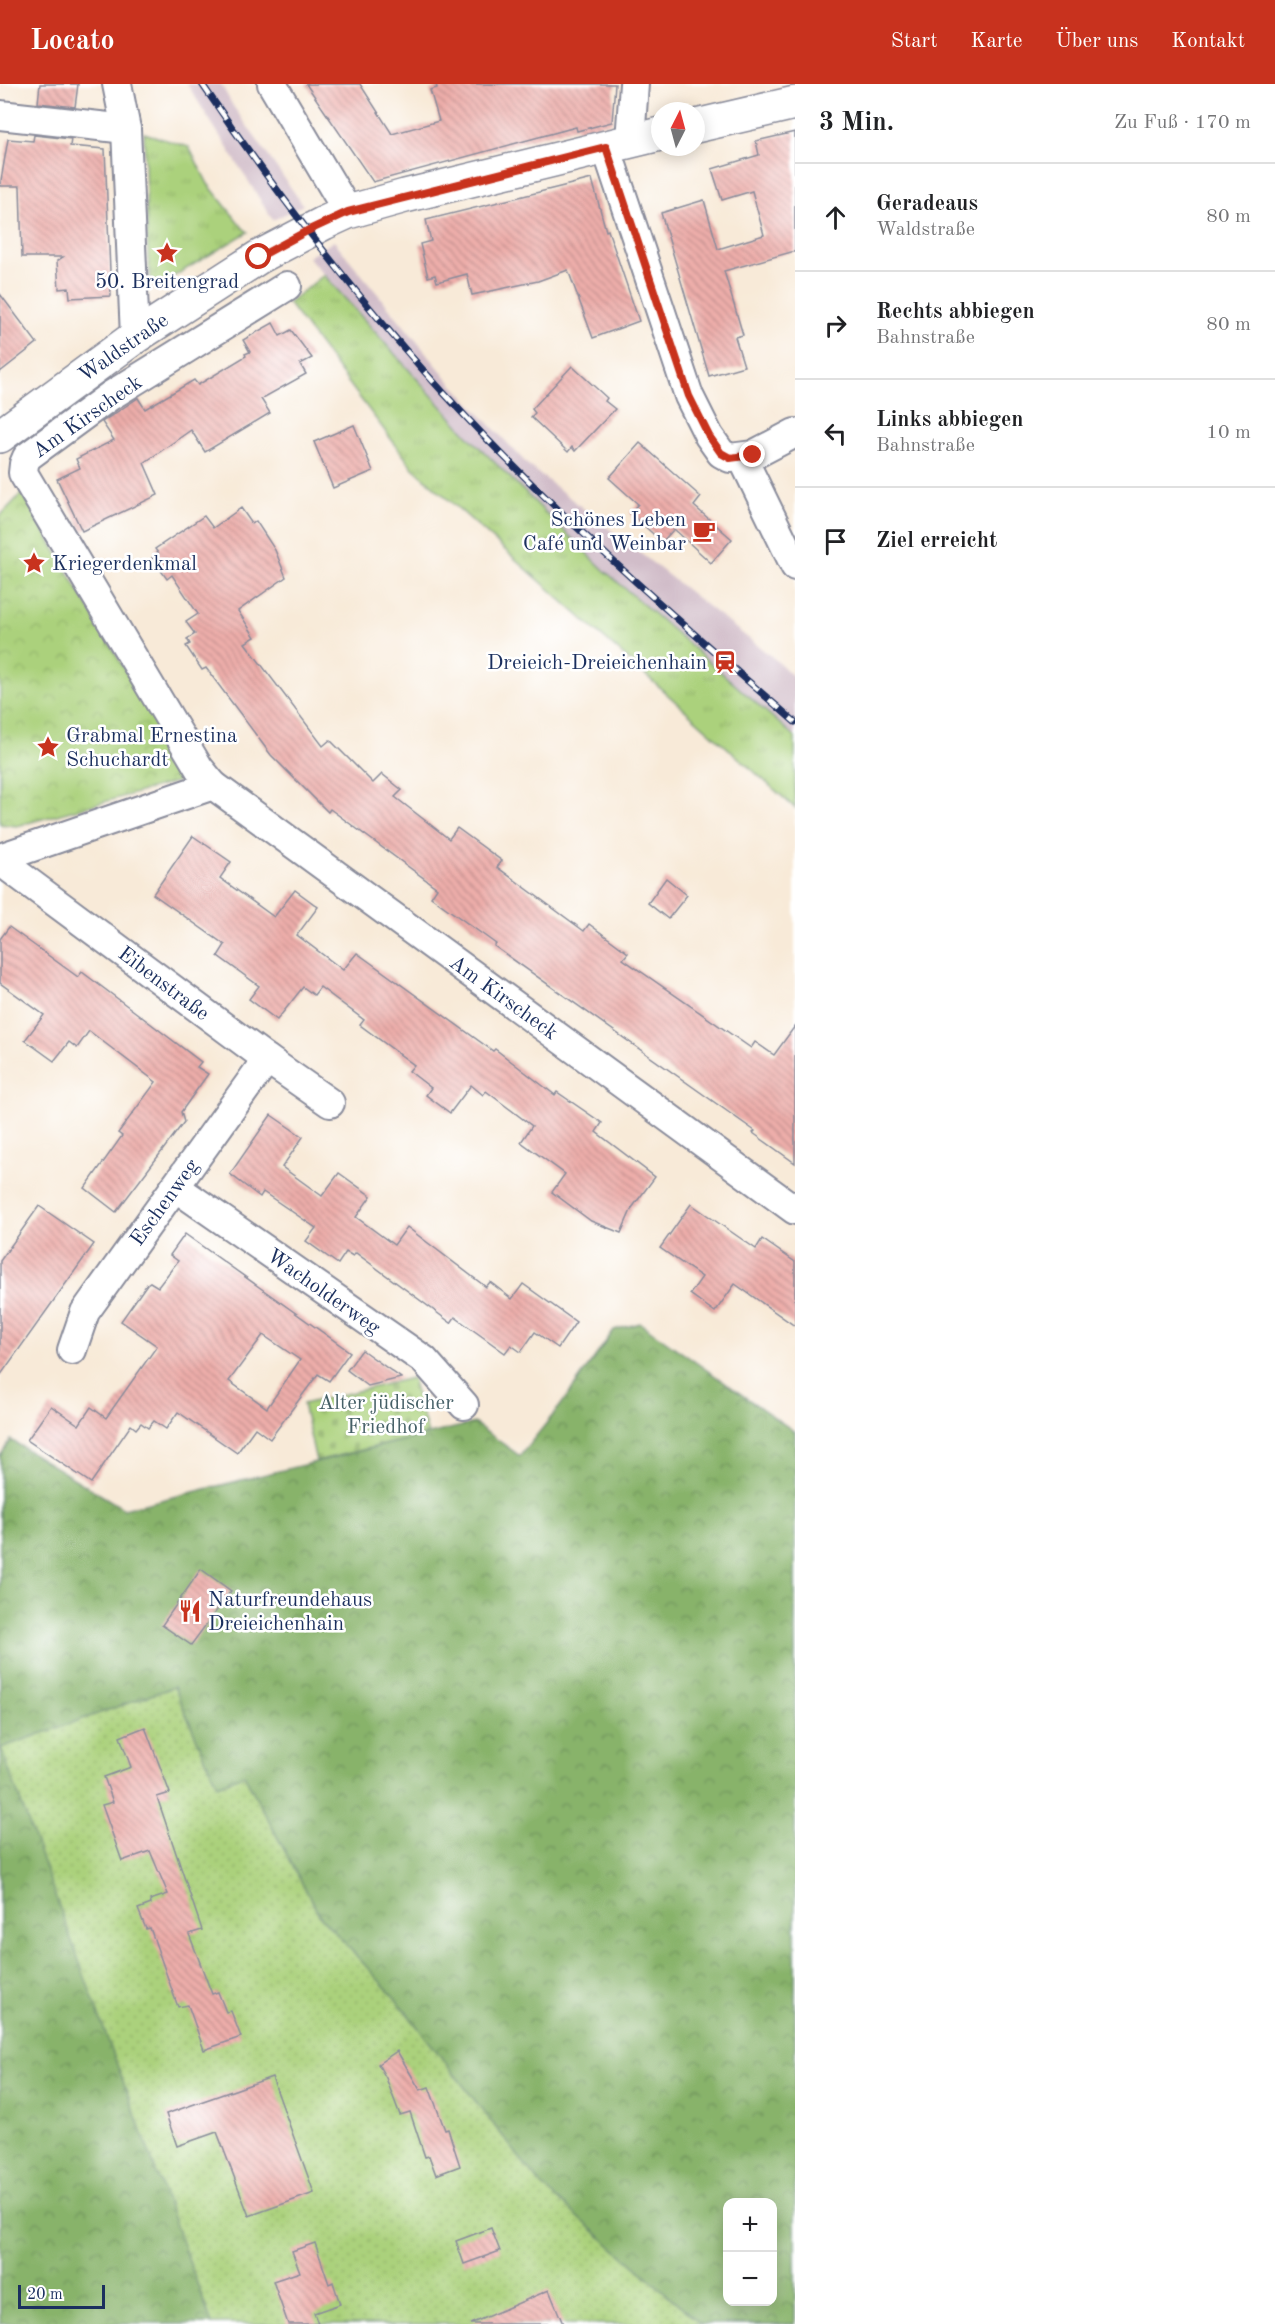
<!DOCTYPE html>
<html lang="de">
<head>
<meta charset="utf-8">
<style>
	:root { --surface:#fff; --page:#f6f6f6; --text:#202124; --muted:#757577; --line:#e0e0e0; --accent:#c8321e }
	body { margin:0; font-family:"Old Standard TT",serif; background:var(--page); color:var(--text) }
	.controls { position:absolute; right:18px; bottom:18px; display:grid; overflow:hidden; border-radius:12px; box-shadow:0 3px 15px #0003 }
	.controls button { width:54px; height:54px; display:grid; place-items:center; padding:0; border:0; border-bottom:2px solid var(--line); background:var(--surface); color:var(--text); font:30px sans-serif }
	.compass { position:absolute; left:651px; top:18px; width:54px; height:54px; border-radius:50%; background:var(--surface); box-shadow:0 3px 15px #0003; rotate:6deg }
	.scale { position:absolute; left:18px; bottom:15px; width:87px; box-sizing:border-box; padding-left:6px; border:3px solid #1b2f5e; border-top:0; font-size:16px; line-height:21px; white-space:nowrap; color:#1b2f5e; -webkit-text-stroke:4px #fff; paint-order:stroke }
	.stop { position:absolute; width:18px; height:18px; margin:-14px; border:4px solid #c8321e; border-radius:50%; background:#fff }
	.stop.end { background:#c8321e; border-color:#fff; box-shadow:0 2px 6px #0008 }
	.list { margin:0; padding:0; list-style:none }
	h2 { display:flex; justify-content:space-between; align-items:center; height:78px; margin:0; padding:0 24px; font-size:26px }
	h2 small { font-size:20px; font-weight:400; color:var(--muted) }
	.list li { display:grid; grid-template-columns:39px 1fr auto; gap:18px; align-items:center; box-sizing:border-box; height:108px; padding:0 24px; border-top:2px solid var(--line) }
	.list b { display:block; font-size:22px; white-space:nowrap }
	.list p { margin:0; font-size:20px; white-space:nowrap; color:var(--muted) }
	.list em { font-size:20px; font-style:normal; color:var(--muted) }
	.icon { flex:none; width:33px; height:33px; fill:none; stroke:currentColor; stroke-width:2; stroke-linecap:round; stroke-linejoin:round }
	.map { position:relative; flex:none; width:795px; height:2240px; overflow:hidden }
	header { display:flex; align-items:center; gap:36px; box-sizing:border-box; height:84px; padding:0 30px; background:var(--accent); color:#fff }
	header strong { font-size:28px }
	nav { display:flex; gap:33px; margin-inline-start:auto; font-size:21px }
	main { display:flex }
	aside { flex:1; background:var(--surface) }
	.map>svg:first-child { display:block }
	.railway { fill:#d1bdc9 }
	.grass { fill:url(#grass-tufts); stroke:#63806c; stroke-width:1.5 }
	.forest { fill:url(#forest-crowns); stroke:#527164; stroke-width:1.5; fill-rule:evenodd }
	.cemetery { fill:url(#cemetery-stones); stroke:#63806c; stroke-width:1.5 }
	.park { fill:url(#park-crowns); stroke:#63806c; stroke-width:1.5 }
	.garden { fill:url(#garden-dots); stroke:#63806c; stroke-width:1.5 }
	.building { fill:url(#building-back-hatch); fill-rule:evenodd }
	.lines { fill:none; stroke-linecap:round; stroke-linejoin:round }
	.street-casing { stroke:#8a8c9b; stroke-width:32 }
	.secondary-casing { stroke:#8a8c9b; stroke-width:36 }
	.street { stroke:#fff; stroke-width:28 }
	.secondary { stroke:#fff; stroke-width:33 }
	.rail-casing { stroke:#1b2f5e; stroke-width:7 }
	.rail { stroke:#fff; stroke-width:4.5; stroke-dasharray:14; stroke-linecap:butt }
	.route { stroke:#c8321e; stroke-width:8 }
	.labels { text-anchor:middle; stroke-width:5; stroke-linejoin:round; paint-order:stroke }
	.poi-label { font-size:21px; fill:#1b2f5e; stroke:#fff; text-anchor:start }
	.street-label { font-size:21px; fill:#1b2f5e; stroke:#fff }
	.park-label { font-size:21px; fill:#466067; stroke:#fff }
</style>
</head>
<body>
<header>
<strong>Locato</strong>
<nav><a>Start</a><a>Karte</a><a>Über uns</a><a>Kontakt</a></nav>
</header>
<main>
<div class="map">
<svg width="795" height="2240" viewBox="0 0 795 2240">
	<defs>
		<pattern id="grass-tufts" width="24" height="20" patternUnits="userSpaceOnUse" patternTransform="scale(1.5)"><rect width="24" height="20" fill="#abd17b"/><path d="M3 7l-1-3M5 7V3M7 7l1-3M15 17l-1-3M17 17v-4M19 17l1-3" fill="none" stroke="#93b46d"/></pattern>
		<pattern id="forest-crowns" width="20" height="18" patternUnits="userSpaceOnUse" patternTransform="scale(1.5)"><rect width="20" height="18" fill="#88b36b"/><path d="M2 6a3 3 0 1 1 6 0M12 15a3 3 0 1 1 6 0" fill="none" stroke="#6e925b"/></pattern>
		<pattern id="cemetery-stones" width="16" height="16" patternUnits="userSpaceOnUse" patternTransform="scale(1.5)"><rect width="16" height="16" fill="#abd17b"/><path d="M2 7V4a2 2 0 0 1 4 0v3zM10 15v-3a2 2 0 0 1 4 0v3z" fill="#93b46d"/></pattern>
		<pattern id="park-crowns" width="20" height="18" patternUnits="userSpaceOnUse" patternTransform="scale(1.5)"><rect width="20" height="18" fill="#abd17b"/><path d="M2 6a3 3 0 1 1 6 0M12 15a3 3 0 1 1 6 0" fill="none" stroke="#93b46d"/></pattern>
		<pattern id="garden-dots" width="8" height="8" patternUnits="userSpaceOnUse" patternTransform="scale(1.5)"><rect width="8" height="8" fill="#abd17b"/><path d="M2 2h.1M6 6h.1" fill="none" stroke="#93b46d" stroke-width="1.8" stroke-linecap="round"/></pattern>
		<pattern id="building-back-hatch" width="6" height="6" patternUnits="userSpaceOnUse" patternTransform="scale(1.5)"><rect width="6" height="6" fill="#eeaeaa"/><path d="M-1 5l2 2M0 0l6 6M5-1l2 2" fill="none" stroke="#c08e8e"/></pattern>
	</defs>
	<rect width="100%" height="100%" fill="#fff"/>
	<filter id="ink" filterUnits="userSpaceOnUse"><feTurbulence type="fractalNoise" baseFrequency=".0167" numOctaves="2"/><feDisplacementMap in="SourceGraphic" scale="12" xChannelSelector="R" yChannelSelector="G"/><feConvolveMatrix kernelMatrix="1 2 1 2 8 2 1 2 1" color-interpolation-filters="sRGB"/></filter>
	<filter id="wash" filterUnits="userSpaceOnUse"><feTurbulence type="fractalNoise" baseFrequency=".008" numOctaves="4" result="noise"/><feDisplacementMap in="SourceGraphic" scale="24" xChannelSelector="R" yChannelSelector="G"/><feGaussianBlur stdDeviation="1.35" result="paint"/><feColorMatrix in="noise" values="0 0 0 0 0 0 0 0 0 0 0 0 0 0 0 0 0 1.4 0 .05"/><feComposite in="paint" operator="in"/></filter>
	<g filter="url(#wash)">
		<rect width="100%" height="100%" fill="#f8ead8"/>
		<!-- railway -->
		<g class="railway">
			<polygon points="187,0 221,0 233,22 303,121 273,136"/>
			<polygon points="334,157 452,300 528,381 776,576 795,594 795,653 605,487 469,353 308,173"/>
		</g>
		<!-- grass -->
		<g class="grass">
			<polygon points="144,49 189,63 208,100 243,144 248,148 161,200 151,195 148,175"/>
			<polygon points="324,191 469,353 605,487 795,653 795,724 413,384 288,219"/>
		</g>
		<!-- forest -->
		<path class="forest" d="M640,1239l155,109v892h-94l-162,-141 -144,-185 -76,-83 -75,-140 -27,10 -43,-98 -172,61 210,576h-212v-868l11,-16 113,69 350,-86 46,33 41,-51 53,-75zM728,2118h44v100h-44z"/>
		<!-- cemetery -->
		<polygon class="cemetery" points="412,1294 428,1350 316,1377 303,1320"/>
		<!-- park -->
		<polygon class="park" points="22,409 184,687 180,697 17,742 0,740 0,432"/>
		<!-- garden -->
		<polygon class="garden" points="174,1603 217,1701 244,1691 319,1831 395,1914 539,2099 701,2240 212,2240 1,1664"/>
		<g id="blocks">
			<!-- building -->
			<g class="building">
				<polygon points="40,0 78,0 75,23 38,19"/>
				<polygon points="306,0 360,0 392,50 439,37 430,6 437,4 436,0 615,0 612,38 577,47 576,43 373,98"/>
				<polygon points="795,48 795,167 724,187 743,251 735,253 744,282 709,292 661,129 704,116 718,165 764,151 752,107 722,116 712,85 759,71 756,57"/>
				<polygon points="34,51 71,55 70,62 105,65 111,212 70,214 69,204 59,205 57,177 63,173 22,173 20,102 0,102 8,55 33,57"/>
				<polygon points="592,95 606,147 608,146 639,237 593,254 568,186 538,197 472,211 467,190 437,198 435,191 428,193 420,160 431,157 426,136"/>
				<polygon points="0,210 37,259 0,288"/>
				<polygon points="273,239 280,252 291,246 312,274 300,280 306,290 261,315 270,329 205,368 191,346 144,379 158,411 82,447 57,395 80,384 76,375 114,356 102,338 138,314 145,325 194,296 198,301 246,272 245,270 250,268 243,256"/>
				<polygon points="572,282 607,314 605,317 615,325 575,367 572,363 568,368 531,333 535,329 532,325"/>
				<polygon points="354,341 373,387 333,404 314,358"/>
				<polygon points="640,359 701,413 694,422 732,455 711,479 674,445 662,458 630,429 638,420 609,394"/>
				<polygon points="241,424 252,440 256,437 275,466 286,493 238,527 255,553 245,559 323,662 330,656 373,699 382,690 402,706 395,713 449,755 457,744 502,777 497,783 584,847 589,840 628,869 623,875 751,964 755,958 774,971 795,942 795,1079 753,1049 755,1047 494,862 496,860 431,813 437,804 330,725 328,728 271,671 206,584 202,586 186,562 190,560 187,555 195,550 186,538 198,530 172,491 167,495 152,474 158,469 155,465 204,432 213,444"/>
				<polygon points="193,752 231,778 220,794 274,833 295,806 318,823 297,851 343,886 357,869 493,967 495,965 555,1011 557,1008 602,1039 596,1048 655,1093 632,1124 621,1149 591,1137 552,1108 565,1090 521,1058 532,1042 486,1007 483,1011 471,1001 450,1029 426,1011 431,1004 409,987 414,981 360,941 364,936 320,903 314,911 303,903 277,936 249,915 259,902 218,872 225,861 153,810"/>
				<polygon points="666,794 687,811 668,835 648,819"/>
				<polygon points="9,843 78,893 82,888 134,927 201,978 197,983 208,990 181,1028 184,1038 116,1128 85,1104 122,1052 118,1049 156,998 89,947 77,964 69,958 54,977 25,956 44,931 0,899 0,855"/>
				<polygon points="271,1031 303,1053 282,1083 322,1112 339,1089 371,1112 356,1133 394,1161 407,1143 486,1203 490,1198 512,1215 523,1200 576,1238 558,1264 535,1248 521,1268 511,1261 505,1269 455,1233 451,1239 356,1169 353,1172 346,1168 338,1180 306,1157 316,1144 263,1108 260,1113 230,1090"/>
				<polygon points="691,1120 756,1165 762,1155 795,1178 795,1242 735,1200 715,1228 690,1210 702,1193 660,1164"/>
				<polygon points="39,1122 94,1160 0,1292 0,1177"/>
				<path d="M185,1150l165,118 -21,29 -11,-7 -48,65 -15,-11 -18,25 -59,-41 -12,17 -12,-8 -6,7 -7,-5 -5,6 -5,-4 -40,58 -64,-43 24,-34 28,19 12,-18 15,11 51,-72 -36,-25 26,-37 3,-2 8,5 20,-26 -8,-6zM263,1251l37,25 -33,48 -38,-27z"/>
				<polygon points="362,1266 401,1294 368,1302 347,1286"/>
				<polygon points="201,1485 231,1507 191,1561 162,1541"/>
				<polygon points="145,1643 170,1709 157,1713 202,1846 189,1850 212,1910 218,1908 226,1928 231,1927 241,1953 204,1966 188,1921 178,1923 150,1844 146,1845 138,1825 151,1820 150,1816 168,1810 150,1767 122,1777 102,1721 113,1718 104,1693 131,1683 120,1653"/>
				<polygon points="397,1967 420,2006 429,2003 445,2046 448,2045 460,2082 436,2091 429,2072 425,2073 410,2028 400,2031 386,1994 378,1980"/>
				<polygon points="272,1993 314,2109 249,2132 217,2048 177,2062 166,2030"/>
				<polygon points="491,2144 500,2167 464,2180 456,2157"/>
				<polygon points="315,2159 329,2200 333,2198 340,2220 314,2229 318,2240 288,2240 273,2197 300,2188 292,2167"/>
				<polygon points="549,2206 563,2240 470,2240"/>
			</g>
		</g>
	</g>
	<g filter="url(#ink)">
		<use href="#blocks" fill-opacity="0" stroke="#8a8c9b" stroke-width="1.5"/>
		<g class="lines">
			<!-- street casing -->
			<g class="street-casing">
				<g id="street">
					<polyline points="117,0 126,45 135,253"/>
					<polyline points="272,0 348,128"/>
					<polyline points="0,31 126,45"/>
					<polyline points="630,57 634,0"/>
					<polyline points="606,63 689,312 709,352 721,369 730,374 753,371 795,349"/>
					<polyline points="742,373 795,482"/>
					<polyline points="213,701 199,684 23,389 24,380 27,373 110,312 287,202"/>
					<polyline points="0,774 213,701 795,1126"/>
					<polyline points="0,777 267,975 330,1019"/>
					<polyline points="175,1103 424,1276 464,1321"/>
					<polyline points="72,1266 85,1228 267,975"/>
				</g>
			</g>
			<!-- secondary casing -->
			<g class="secondary-casing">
				<g id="secondary">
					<polyline points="696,42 795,19"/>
					<polyline points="0,352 135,253 259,173 324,139 348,128 405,112 660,50"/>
				</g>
			</g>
			<!-- street -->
			<use href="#street" class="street"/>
			<!-- secondary -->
			<use href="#secondary" class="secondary"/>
			<!-- rail casing -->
			<g class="rail-casing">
				<path id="rail" d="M202,0c85,125 178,244 283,353 98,101 204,193 310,285"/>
			</g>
			<!-- rail -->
			<use href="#rail" class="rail"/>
		</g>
	</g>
	<g class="lines" filter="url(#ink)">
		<!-- route -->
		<polyline class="route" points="259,173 307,147 348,128 606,63 689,312 709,352 721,369 730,374 753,371"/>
	</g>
	<!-- icons -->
	<defs>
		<g id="sight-bare" transform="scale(1.8)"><path d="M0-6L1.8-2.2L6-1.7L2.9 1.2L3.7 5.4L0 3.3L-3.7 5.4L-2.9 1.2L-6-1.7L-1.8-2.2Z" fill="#c8321e" stroke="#fff" stroke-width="2.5" paint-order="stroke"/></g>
		<g id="cafe-bare" transform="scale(1.8)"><path d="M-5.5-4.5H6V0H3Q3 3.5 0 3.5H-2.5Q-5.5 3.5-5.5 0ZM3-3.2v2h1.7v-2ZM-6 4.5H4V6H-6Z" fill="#c8321e" stroke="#fff" stroke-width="2.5" paint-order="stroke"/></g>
		<g id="station-bare" transform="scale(1.8)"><path d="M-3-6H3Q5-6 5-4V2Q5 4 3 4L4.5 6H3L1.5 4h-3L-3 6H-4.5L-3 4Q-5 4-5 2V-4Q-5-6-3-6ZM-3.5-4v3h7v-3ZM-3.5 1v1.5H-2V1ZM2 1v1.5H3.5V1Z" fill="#c8321e" stroke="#fff" stroke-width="2.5" paint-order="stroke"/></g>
		<g id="restaurant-bare" transform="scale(1.8)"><path d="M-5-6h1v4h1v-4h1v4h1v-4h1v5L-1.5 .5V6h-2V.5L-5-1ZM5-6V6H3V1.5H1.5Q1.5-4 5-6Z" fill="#c8321e" stroke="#fff" stroke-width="2.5" paint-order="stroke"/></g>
	</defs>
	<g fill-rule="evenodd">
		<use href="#sight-bare" x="167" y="169"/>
		<use href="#cafe-bare" x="704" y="447"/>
		<use href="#sight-bare" x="34" y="479"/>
		<use href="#station-bare" x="725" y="578"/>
		<use href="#sight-bare" x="48" y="663"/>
		<use href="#restaurant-bare" x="190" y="1527"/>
	</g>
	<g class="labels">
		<!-- poi labels -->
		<g class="poi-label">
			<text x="167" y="204" text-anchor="middle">50. Breitengrad</text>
			<text x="686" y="442" text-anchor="end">Schönes Leben<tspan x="686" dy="24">Café und Weinbar</tspan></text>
			<text x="52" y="486">Kriegerdenkmal</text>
			<text x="707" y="585" text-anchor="end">Dreieich-Dreieichenhain</text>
			<text x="66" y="658">Grabmal Ernestina<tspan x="66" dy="24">Schuchardt</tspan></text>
			<text x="208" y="1522">Naturfreundehaus<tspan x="208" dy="24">Dreieichenhain</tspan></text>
		</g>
		<!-- street labels -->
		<g class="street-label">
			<text transform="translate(123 263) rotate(-35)" y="7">Waldstraße</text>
			<text transform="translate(87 332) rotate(-35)" y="7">Am Kirscheck</text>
			<text transform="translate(164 899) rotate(37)" y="7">Eibenstraße</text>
			<text transform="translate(504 913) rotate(36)" y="7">Am Kirscheck</text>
			<text transform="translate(164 1118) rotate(-54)" y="7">Eschenweg</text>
			<text transform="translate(324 1207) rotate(35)" y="7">Wacholderweg</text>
		</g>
		<!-- park labels -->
		<g class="park-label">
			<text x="386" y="1325">Alter jüdischer<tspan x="386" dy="24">Friedhof</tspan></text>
		</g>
	</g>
</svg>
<div class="controls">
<button>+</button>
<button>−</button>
</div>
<svg class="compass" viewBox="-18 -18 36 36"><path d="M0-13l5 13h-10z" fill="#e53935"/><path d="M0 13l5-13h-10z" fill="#757577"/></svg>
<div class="scale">20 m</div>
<div class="stop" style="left:259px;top:173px"></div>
<div class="stop end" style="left:753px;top:371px"></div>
</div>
<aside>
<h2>3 Min.<small>Zu Fuß · 170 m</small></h2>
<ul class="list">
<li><svg class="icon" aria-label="ahead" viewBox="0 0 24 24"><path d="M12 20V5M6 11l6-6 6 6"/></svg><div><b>Geradeaus</b><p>Waldstraße</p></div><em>80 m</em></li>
<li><svg class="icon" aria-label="right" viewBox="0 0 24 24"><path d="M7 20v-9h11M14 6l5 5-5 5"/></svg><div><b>Rechts abbiegen</b><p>Bahnstraße</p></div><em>80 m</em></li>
<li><svg class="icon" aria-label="left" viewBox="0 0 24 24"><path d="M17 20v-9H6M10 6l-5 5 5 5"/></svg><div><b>Links abbiegen</b><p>Bahnstraße</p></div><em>10 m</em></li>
<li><svg class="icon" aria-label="arrive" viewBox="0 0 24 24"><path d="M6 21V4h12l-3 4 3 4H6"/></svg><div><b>Ziel erreicht</b></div></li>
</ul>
</aside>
</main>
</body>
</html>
